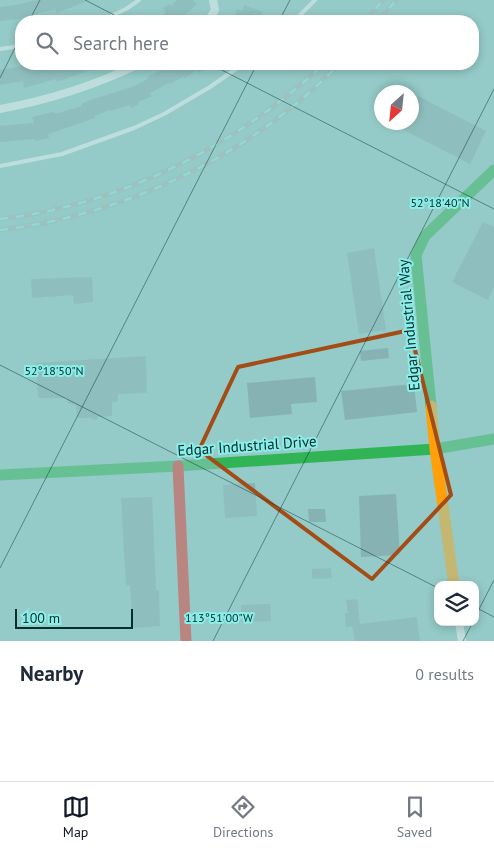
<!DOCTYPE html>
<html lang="en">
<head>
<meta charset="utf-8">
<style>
	:root { --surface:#fff; --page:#f2f2f3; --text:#1f2937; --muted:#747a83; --line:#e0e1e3; --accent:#111827 }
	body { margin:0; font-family:"PT Sans",sans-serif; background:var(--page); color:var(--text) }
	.controls { position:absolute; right:15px; bottom:15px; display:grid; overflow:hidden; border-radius:10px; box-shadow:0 2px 8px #0003 }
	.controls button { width:45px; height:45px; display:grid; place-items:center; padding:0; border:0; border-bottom:1px solid var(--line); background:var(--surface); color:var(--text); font:25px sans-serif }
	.compass { position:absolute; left:374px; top:85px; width:45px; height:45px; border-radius:50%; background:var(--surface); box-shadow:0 2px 8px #0003; rotate:207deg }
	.scale { position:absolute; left:15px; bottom:12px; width:118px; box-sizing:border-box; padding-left:5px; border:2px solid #012f2d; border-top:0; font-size:14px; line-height:18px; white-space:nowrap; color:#012f2d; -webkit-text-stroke:4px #8beee8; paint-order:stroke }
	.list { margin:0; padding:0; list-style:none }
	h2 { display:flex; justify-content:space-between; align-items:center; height:65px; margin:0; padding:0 20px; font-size:21px }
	h2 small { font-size:16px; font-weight:400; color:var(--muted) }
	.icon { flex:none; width:28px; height:28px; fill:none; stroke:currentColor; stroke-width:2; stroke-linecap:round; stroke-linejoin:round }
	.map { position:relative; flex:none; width:494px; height:641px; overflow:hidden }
	.search { position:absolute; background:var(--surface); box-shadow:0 2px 8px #0003; left:15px; right:15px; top:15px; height:55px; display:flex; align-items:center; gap:12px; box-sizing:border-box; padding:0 18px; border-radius:20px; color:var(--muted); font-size:19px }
	.sheet { height:140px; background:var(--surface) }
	nav { display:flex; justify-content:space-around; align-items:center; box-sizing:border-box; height:70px; border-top:1px solid var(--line); background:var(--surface); font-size:14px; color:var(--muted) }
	nav a { display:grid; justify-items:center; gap:2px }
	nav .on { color:var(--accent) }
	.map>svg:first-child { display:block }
	.building { fill:#87b2b4 }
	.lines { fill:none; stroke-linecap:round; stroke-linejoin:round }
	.lane { stroke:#eff7f7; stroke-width:4 }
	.street { stroke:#eff7f7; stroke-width:8 }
	.fast { stroke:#30b455; stroke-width:11 }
	.slow { stroke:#ff9f0a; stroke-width:11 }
	.jam { stroke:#e5322d; stroke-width:11 }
	.rail-casing { stroke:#a6b5b4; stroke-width:4.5 }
	.rail { stroke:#8beee8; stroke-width:2.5; stroke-dasharray:8; stroke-linecap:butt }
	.marked { fill:none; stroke:#a34c16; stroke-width:4; stroke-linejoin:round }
	.ticks { fill:none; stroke:#012f2d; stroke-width:1; stroke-opacity:0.45 }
	.labels { text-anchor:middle; stroke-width:4; stroke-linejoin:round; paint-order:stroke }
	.street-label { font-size:15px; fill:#012f2d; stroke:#8beee8 }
	.ticks-label { font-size:12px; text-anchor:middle; fill:#012f2d; stroke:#8beee8; stroke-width:4; stroke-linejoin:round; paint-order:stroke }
</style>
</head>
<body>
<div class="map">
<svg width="494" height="641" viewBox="0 0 494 641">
	<rect width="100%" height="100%" fill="#94cac7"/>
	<!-- building -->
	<g class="building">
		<polygon points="38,0 90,0 57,13 55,9 19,19 0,21 0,7 16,5"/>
		<polygon points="177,0 193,0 197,4 184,16 185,17 179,21 154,21 166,13 163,8 169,4 171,6"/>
		<polygon points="244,5 263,12 260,21 233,21 237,9 242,11"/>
		<polygon points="49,64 104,64 104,65 57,82 56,79 24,88 23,81 0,85 0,70 29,65 30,69"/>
		<polygon points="173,64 214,64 198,73 197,70 185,78 184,76 170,84 170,82 150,93 152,96 138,102 139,104 131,108 130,105 110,111 110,110 94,116 95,118 48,134 49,138 35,141 35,139 0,142 0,126 34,123 32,117 54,112 55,114 82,106 81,104 90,100 132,87 148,79 147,77"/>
		<polygon points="418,96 486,131 470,164 402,129 406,122 412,122 412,110"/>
		<polygon points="483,222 494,227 494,287 488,300 452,282"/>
		<polygon points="374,248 386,330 359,334 347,253"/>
		<polygon points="92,277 93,302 74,304 73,295 32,298 31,279"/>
		<polygon points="388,348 389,358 361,361 360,351"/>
		<polygon points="146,356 147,393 118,394 118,400 116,402 112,402 112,416 98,417 96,420 91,418 77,418 76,405 68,403 67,398 38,398 36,363"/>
		<polygon points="315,377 317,402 291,404 292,414 250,418 247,383"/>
		<polygon points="414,384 417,412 345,420 341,391"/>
		<polygon points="255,483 257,516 225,518 223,485"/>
		<polygon points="396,494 400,555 361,557 359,496"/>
		<polygon points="152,497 156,590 159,590 160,626 133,628 130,585 126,586 121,498"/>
		<polygon points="308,509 325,509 326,522 309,522"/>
		<polygon points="331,568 332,578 312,579 312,569"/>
		<polygon points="357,599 360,624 417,617 420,641 355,641 352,626 346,627 345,613 348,613 346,600"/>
		<polygon points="270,604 271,621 242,622 241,605"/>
	</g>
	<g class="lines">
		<!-- lane -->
		<g class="lane">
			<polyline points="100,21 126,9 139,0"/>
			<polyline points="294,21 315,0"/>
			<polyline points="0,49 21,46"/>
			<polyline points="0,166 62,154 134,128 164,114 210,87 243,64"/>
		</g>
		<!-- street -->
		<g class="street">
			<polyline points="208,21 215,10 213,0"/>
			<path d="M0,109c49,-9 94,-23 139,-45"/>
			<polyline points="459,622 462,641"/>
		</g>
		<!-- fast -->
		<g class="fast">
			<polyline points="431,406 416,255 425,236 494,170"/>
			<polyline points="0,475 178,466 435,449 494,439"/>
		</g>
		<!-- slow -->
		<polyline class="slow" points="431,406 435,449 454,585"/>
		<!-- jam -->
		<polyline class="jam" points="178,466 186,641"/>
		<!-- rail casing -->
		<g class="rail-casing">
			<g id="rail">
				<polyline points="365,21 383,0"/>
				<polyline points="379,21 396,0"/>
				<path d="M0,219c121,-14 236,-73 324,-155"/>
				<path d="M0,230c125,-15 252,-75 339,-166"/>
			</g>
		</g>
		<!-- rail -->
		<use href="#rail" class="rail"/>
	</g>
	<!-- marked area -->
	<path d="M0 0H494V641H0ZM410,330l41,165 -79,84 -173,-129 39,-83z" fill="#94cac7" fill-opacity=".55" fill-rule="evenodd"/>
	<path class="marked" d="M410,330l41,165 -79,84 -173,-129 39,-83z"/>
	<!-- ticks -->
	<path class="ticks" d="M85,0l41,21M29,21l11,-21M279,21l11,-21M210,64l284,145M0,78l21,-42M0,365l438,223M0,568l257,-504M475,607l19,10M475,617l19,-37M213,641l281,-552M463,641l10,-19"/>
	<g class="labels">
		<!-- street labels -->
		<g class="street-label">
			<text transform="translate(409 325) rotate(-95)" y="5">Edgar Industrial Way</text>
			<text transform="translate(247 446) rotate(-4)" y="5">Edgar Industrial Drive</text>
		</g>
	</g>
	<g class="ticks-label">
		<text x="440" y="207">52°18'40"N</text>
		<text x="54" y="375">52°18'50"N</text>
		<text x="219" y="622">113°51'00"W</text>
	</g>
</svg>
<div class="controls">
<button><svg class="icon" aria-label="layers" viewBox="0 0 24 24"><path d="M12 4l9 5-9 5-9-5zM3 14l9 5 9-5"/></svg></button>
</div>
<svg class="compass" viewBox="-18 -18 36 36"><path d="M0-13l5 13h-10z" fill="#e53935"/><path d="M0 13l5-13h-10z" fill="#747a83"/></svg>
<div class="scale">100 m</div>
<div class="search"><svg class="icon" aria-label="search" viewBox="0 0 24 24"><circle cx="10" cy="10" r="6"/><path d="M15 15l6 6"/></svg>Search here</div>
</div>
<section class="sheet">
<h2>Nearby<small>0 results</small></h2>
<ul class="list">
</ul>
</section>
<nav>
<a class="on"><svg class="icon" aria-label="map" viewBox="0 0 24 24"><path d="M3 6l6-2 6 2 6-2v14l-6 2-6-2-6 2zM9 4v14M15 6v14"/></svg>Map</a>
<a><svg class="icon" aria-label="directions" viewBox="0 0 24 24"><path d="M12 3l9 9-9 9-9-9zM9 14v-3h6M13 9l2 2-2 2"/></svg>Directions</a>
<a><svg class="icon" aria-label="saved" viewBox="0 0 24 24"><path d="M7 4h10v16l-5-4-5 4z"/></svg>Saved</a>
</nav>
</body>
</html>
